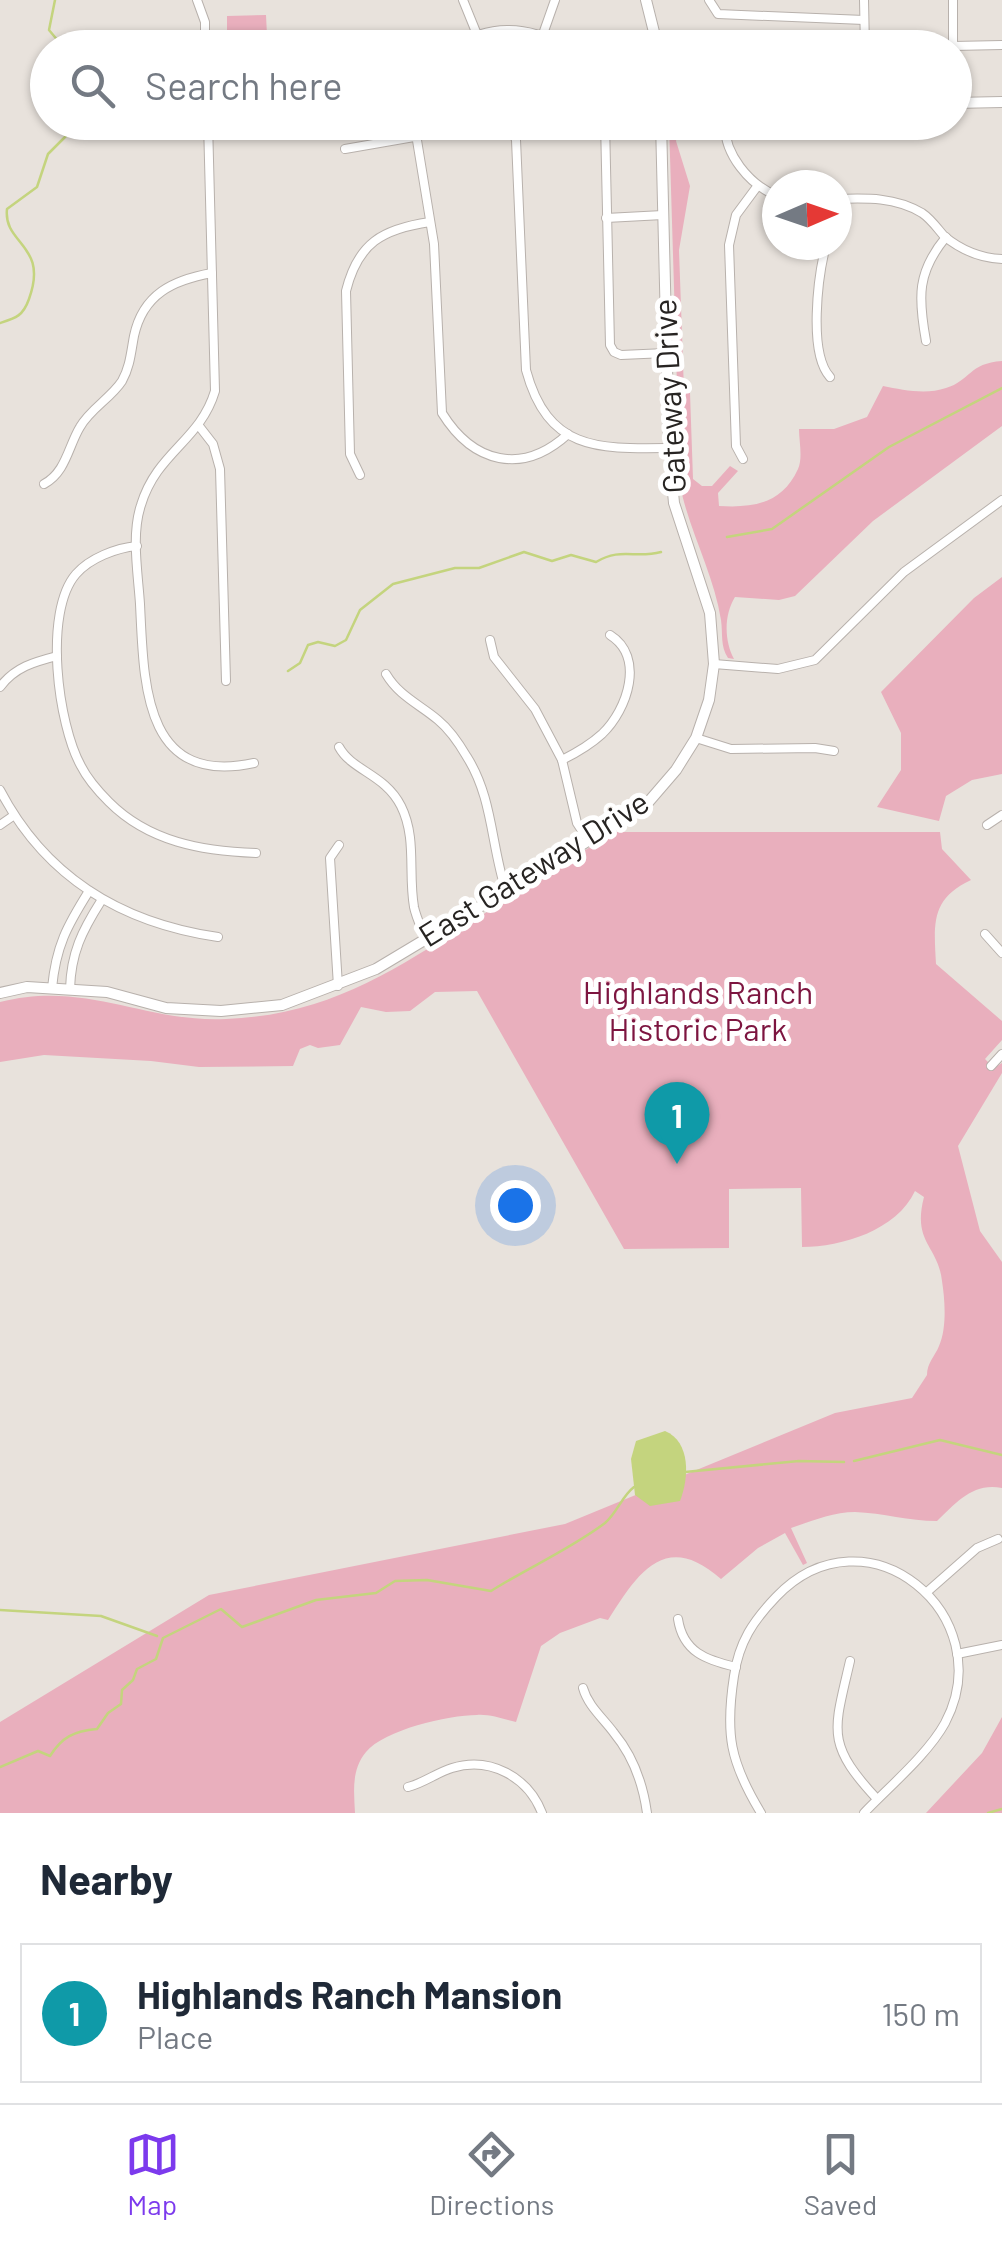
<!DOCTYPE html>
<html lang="en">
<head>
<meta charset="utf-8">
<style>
	:root { --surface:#fff; --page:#f2f2f3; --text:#1f2937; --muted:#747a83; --line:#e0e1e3; --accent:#7c3aed }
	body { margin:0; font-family:Barlow,sans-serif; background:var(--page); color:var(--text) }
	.compass { position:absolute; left:762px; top:170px; width:90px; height:90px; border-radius:50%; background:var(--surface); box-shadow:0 2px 8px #0004; rotate:88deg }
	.you { position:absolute; left:515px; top:1205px; width:35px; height:35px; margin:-25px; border:8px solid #fff; border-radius:50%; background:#1a73e8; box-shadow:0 0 0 15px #1a73e833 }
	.badge { display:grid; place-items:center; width:65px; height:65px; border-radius:50%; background:var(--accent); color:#fff; font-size:32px; font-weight:700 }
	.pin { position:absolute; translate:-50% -82px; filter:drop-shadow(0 2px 5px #0008) }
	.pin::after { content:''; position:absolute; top:52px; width:35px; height:30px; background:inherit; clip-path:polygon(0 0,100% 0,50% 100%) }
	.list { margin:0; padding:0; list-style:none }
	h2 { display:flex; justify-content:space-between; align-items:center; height:130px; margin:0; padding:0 40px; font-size:42px }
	h2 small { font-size:32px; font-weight:400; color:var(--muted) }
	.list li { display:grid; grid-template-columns:65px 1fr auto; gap:30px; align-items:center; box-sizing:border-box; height:140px; margin:0 20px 20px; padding:0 20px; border:2px solid var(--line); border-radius:0px }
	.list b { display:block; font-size:38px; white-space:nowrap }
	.list p { margin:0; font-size:32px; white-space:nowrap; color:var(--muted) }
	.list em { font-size:32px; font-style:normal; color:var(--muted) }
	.icon { flex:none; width:55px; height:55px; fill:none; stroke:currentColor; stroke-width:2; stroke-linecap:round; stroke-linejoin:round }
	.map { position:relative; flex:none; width:1002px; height:1813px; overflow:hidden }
	.search { position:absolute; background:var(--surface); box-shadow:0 2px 8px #0004; left:30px; right:30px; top:30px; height:110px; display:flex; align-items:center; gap:25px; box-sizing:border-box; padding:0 35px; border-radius:55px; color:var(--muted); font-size:38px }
	.sheet { height:290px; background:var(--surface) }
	nav { display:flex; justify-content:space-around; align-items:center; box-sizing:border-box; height:140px; border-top:2px solid var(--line); background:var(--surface); font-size:28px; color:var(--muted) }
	nav a { display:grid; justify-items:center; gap:5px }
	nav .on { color:var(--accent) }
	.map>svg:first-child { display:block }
	.green { fill:#e9afbd }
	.water { fill:#c4d47e }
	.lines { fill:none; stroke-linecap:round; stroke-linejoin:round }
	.stream { stroke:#c4d47e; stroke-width:2.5 }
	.minor-casing { stroke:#b8b1ac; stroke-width:10 }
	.tertiary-casing { stroke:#b8b1ac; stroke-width:12 }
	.minor { stroke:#fff; stroke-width:8 }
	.tertiary { stroke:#fff; stroke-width:10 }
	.labels { text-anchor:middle; stroke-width:10; stroke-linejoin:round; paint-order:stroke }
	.street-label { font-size:32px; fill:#272422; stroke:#fff }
	.park-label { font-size:32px; fill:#7d1540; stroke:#fff }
</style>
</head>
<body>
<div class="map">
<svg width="1002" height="1813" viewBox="0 0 1002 1813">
	<rect width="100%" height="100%" fill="#e8e2dc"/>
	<!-- green -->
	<g class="green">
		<polygon points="266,15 267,35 262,36 262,47 238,47 238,38 259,35 227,36 227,16"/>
		<path d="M669,123h11l-4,18 14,45 -11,64 5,141 6,2 3,86 9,7h10l18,-20 8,5 -20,22 1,13c34,2 63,-2 79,-37 5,-11 1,-28 1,-40h35l33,-12 16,-31c20,4 43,9 63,2 24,-7 23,-25 56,-27v65l-129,95 -78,75 -16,4 -44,-3c-11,18 -11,43 -1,62l-6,-1c-8,-12 -5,-24 -7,-38 -7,-46 -32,-89 -41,-135z"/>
		<polygon points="1002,577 1002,774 972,780 946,796 939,821 877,807 901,770 901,733 881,692 974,598"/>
		<path d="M614,832h326l2,17 29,31c-41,19 -37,45 -35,84l66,57v19l-17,19 9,9 8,-5v10l-44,73 22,85 22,31v226c-29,-6 -46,15 -65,33 -28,0 -54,-8 -82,-9 -22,0 -43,9 -64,16l16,35 -4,2 -18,-32 -27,15 -37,31c-55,-49 -83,-7 -113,41l-8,-2 -40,15 -19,13 -25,76c-13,-3 -27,-8 -39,-7 -29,0 -93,15 -111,37 -15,18 -12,40 -11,61h-355v-91l209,-127 356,-71 270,-111 77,-15 15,-23c0,-12 8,-19 12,-29 8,-18 6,-46 3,-65 -4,-36 -30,-38 -18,-84l-9,-6c-18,39 -73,56 -113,56l-1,-59 -72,1v59l-105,1 -147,-258 -42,1 -25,19 -24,1 -25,-5 -21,38 -22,3 -8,-3 -10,4 -7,17 -94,1 -48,-6 -107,-6 -44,7v-60c86,-22 145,21 226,17 101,-4 163,-46 245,-97 48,-30 95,-60 143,-90z"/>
		<polygon points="1002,1717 1002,1813 926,1813 982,1753"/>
	</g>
	<!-- water -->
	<path class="water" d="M665,1431c26,11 24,47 15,70l-30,5 -15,-11 -4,-36 5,-18z"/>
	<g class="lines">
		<!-- stream -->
		<g class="stream">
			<polyline points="55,0 49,30 64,48"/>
			<path d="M0,323c16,-5 23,-7 29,-24 20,-55 -26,-54 -22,-90l30,-22 11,-33 32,-32"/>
			<polyline points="727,537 772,529 889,447 1002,388"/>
			<path d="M288,671l12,-8 8,-18 10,-3 17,4 11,-6 14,-30 33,-26 62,-16h24l45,-16 28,9 19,-6 25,7c25,-15 39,-3 65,-10"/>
			<polyline points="854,1461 940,1440 1002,1455"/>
			<polyline points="685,1472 799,1461 844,1462"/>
			<polyline points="0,1610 101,1616 157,1636"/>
			<path d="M0,1767l38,-16 12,5c12,-19 24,-25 47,-27l11,-16 13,-9 1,-14 11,-10 4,-11 19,-10 7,-21 58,-29 21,18 74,-27 60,-7 19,-12 32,-1 64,11c38,-24 78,-41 114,-68 12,-10 17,-27 29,-36"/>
			<polyline points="988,1813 1002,1809"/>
		</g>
		<!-- minor casing -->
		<g class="minor-casing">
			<g id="minor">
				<polyline points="197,0 205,22 205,48"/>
				<polyline points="463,0 476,32"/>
				<polyline points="709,0 718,14 864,20"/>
				<polyline points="864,0 865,48"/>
				<polyline points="953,0 953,48"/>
				<polyline points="543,34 555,0"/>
				<polyline points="343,38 361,48"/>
				<polyline points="953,46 1002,45"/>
				<path d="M449,48c40,-23 77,-25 117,0"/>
				<path d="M208,122l7,269c-15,50 -58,61 -74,114 -10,30 -3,68 -1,99 4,79 3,183 114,159"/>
				<path d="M414,122l20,122 8,169c31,50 80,63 126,21"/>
				<path d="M508,122l8,18 10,230c22,81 72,79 143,78"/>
				<polyline points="605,122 610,345 614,352 621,355 666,353"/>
				<path d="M725,122c-2,32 25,63 52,74"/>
				<polyline points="345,149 414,137"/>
				<path d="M837,199c30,-1 58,-2 85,14 9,6 15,15 22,23 17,14 37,22 58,23"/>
				<polyline points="606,218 663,215"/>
				<path d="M826,245c-8,31 -18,108 4,132"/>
				<path d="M926,341c-8,-44 -9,-69 20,-104"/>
				<polyline points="199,426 213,444 220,469 226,681"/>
				<polyline points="743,459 736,446 729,245 736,215 756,188"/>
				<path d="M360,475l-10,-21 -4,-163c12,-48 36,-62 84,-69"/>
				<path d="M44,484c22,-12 24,-37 36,-57 10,-18 31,-29 42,-46 8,-14 9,-29 12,-45 9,-42 39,-56 78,-63"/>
				<path d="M137,546c-21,2 -47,12 -61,28 -33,38 -18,151 5,192 6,12 18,26 28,36 40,40 93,49 147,51"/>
				<polyline points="490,640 494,657 535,709 562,760 577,823 588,840"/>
				<polyline points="714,664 778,669 815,660 904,572 1002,500"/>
				<path d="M386,674c13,22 33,30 52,46 11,9 22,25 29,37 26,41 24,89 39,134"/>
				<path d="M0,687c15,-20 34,-25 57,-31"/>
				<polyline points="696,738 731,749 815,748 834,751"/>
				<path d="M339,747c13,24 46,27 62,59 16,32 7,67 13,101 2,10 7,20 11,30"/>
				<path d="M562,760c14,-7 28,-15 40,-26 26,-25 43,-77 8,-99"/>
				<path d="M0,790c46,88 122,133 218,147"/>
				<polyline points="0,825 13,816"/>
				<polyline points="987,825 1002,815"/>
				<polyline points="985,934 1002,953"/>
				<polyline points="338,986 330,858 339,845"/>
				<path d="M52,988c4,-42 15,-62 37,-97"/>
				<path d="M70,989c1,-36 12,-58 31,-88"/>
				<polyline points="991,1066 1002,1054"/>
				<polyline points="927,1592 977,1548 998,1539"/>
				<path d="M678,1619c5,33 28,41 58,48"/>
				<polyline points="957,1654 1002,1645"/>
				<path d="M850,1661c-16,70 -25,82 27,138"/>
				<path d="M583,1688c5,18 20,30 31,45 19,23 29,51 33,80"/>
				<path d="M408,1787c16,-4 28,-14 44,-19 38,-12 76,9 90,45"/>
				<path d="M761,1813c-31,-51 -36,-79 -27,-137 5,-34 19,-55 42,-79 91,-95 226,19 169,126 -17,31 -56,64 -81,90"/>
			</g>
		</g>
		<!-- tertiary casing -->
		<g class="tertiary-casing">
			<g id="tertiary">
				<polyline points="646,0 658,48"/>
				<polyline points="954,103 1002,102"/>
				<polyline points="0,993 27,987 107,992 166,1008 221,1011 282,1005 376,969 506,891 645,806 676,770 696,738 709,700 714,664 710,613 674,503 669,448 661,122"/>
			</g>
		</g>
		<!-- minor -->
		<use href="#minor" class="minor"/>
		<!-- tertiary -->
		<use href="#tertiary" class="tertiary"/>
	</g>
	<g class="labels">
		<!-- street labels -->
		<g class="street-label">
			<text transform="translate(670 396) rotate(-93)" y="11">Gateway Drive</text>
			<text transform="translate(534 869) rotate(-32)" y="11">East Gateway Drive</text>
		</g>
		<!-- park labels -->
		<g class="park-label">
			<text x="698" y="1004">Highlands Ranch<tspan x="698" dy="37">Historic Park</tspan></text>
		</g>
	</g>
</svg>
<svg class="compass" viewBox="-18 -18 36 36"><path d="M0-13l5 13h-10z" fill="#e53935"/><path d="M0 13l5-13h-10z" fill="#747a83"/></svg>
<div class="you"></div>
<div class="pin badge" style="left:677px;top:1164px;background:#0f9aa8">1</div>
<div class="search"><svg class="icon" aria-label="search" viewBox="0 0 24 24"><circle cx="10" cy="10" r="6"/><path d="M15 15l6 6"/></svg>Search here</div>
</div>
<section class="sheet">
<h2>Nearby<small></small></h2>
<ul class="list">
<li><span class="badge" style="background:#0f9aa8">1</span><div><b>Highlands Ranch Mansion</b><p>Place</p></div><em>150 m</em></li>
</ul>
</section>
<nav>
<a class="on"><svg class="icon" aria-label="map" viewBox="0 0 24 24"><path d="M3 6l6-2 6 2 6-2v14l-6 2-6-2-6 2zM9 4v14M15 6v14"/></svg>Map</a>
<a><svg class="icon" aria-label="directions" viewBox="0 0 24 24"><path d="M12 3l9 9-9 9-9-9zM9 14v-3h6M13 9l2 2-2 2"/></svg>Directions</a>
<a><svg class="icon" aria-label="saved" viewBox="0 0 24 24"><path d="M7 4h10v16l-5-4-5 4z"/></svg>Saved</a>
</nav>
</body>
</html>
